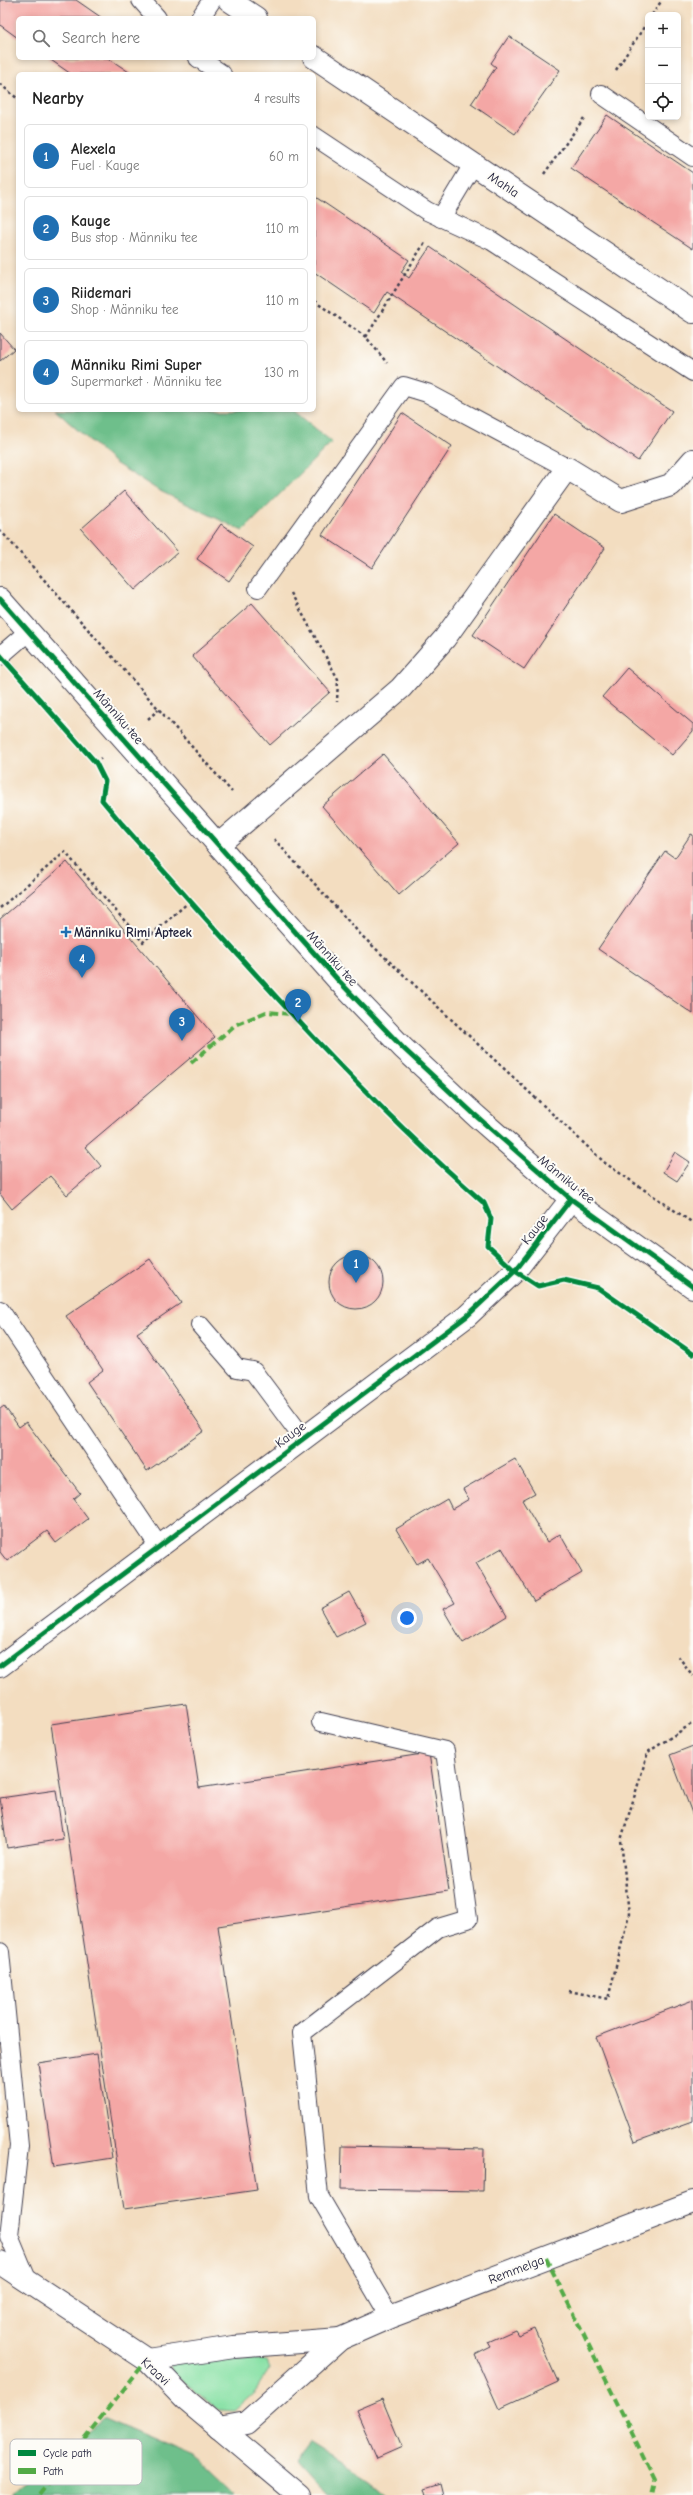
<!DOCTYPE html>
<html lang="en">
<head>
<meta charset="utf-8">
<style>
	:root { --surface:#fff; --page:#f2f2f2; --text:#222; --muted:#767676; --line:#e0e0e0; --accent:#1f6fb2 }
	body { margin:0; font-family:"Comic Neue",sans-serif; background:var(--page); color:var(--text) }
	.controls { position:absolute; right:12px; top:12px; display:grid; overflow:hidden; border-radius:6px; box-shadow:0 2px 6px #0003 }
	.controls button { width:36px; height:36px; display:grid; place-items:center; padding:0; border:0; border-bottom:1px solid var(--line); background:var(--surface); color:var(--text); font:20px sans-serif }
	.you { position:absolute; left:407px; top:1618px; width:14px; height:14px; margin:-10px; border:3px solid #fff; border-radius:50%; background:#1a73e8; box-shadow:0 0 0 6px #1a73e833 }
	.badge { display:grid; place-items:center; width:26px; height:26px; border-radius:50%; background:var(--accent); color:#fff; font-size:13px; font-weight:700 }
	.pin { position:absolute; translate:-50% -33px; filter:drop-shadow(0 1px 2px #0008) }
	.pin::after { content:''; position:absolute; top:21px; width:14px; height:12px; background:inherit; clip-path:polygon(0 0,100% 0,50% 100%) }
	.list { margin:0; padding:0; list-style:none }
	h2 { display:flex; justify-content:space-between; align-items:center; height:52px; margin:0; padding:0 16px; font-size:17px }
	h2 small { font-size:13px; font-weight:400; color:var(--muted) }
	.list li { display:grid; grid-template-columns:26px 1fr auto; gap:12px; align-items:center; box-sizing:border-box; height:64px; margin:0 8px 8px; padding:0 8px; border:1px solid var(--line); border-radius:6px }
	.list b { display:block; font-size:15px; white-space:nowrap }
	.list p { margin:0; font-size:13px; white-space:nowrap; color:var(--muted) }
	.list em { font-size:13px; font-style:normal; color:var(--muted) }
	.icon { flex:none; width:22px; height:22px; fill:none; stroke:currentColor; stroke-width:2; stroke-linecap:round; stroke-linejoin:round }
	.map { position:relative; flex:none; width:693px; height:2495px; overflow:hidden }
	.search { position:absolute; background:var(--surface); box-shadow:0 2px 6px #0003; left:16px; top:16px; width:300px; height:44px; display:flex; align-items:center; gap:10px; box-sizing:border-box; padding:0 14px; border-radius:6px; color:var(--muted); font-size:15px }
	.panel { position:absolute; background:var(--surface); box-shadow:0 2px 6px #0003; left:16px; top:72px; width:300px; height:340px; border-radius:6px }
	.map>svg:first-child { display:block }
	.green { fill:#88e1a6; stroke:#558270 }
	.forest { fill:#6ebf8b; stroke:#487063 }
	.building { fill:#f4a7a5 }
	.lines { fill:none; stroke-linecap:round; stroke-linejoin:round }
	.service-casing { stroke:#413e4f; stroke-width:20 }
	.minor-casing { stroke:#413e4f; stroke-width:24 }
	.tertiary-casing { stroke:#413e4f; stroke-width:24 }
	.path { stroke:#413e4f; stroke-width:2.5; stroke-dasharray:3 3; stroke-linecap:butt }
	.service { stroke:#fff; stroke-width:18 }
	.minor { stroke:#fff; stroke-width:22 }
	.tertiary { stroke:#fff; stroke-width:22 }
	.quiet { stroke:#53aa46; stroke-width:4; stroke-dasharray:8 4; stroke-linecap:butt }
	.cycleway-casing { stroke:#fdfcf7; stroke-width:8 }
	.cycleway { stroke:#00873e; stroke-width:5 }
	.poi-dot { fill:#1f6fb2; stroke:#fdfcf7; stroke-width:1.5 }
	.labels { text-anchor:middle; stroke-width:4; stroke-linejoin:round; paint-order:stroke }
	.street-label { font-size:13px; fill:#22223b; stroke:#fdfcf7 }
	.poi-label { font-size:13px; font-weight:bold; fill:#22223b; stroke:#fdfcf7; text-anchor:start }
	.key { fill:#fdfcf7; stroke:#bbbbbf; stroke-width:1 }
	.key-label { font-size:11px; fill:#22223b }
</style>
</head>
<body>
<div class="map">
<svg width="693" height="2495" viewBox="0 0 693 2495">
	<rect width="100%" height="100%" fill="#fdfcf7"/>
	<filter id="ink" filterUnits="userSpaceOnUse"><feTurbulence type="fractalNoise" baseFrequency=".025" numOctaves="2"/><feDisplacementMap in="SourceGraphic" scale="8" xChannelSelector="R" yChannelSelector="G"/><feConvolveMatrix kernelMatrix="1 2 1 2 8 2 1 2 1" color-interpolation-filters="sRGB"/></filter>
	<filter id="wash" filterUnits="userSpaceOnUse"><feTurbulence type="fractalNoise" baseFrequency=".012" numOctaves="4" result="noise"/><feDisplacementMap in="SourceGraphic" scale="16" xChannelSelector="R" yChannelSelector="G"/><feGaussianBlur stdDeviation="0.9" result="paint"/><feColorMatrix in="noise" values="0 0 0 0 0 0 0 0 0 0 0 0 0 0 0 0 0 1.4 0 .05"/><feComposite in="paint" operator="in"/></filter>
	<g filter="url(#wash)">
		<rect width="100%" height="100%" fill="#f3ddc0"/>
		<!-- green -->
		<polygon class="green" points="257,2359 267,2361 270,2368 256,2391 234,2411 218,2410 172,2372 170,2364 181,2361"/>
		<!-- forest -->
		<g class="forest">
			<polygon points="55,410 293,410 332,442 243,531 158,490 115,463"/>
			<polygon points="103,2418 195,2457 235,2495 11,2495"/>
			<polygon points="308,2442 369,2480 387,2495 327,2495 295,2460"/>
		</g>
		<g id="blocks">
			<!-- building -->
			<g class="building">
				<polygon points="0,0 76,0 102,18 18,18 18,38 0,25"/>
				<polygon points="509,36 560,70 515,134 471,104 496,67 491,63"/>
				<polygon points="48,58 108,58 132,74 71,74"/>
				<polygon points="607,115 693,173 693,249 571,168"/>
				<polygon points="314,196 409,260 401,272 409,278 430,247 672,411 638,461 387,292 374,313 314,272"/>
				<polygon points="0,333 14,349 0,361"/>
				<polygon points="402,413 452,446 372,568 322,535"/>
				<polygon points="124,491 178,552 135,590 81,529"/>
				<polygon points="554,514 605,548 524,669 473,635"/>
				<polygon points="221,524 253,547 229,581 197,559"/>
				<polygon points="252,603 330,692 270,745 192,656"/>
				<polygon points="627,668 693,724 693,731 672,755 602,697"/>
				<polygon points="383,754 459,843 399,895 322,806"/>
				<polygon points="691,834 693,835 693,1014 598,949 665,851 675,858"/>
				<polygon points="67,862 215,1037 85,1147 101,1166 67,1195 50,1176 12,1209 0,1194 0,919"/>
				<polygon points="675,1152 690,1162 677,1181 663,1172"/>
				<circle cx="356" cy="1282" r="27"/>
				<polygon points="150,1259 181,1303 137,1333 204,1431 147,1471 87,1382 103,1370 66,1316"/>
				<polygon points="4,1406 19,1427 26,1422 80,1493 73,1499 88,1519 56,1543 47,1531 7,1561 0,1552 0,1409"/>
				<polygon points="515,1459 535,1493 522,1500 547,1542 560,1534 582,1573 534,1601 502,1548 476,1563 507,1616 463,1643 443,1609 455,1603 428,1558 417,1564 396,1529 447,1499 452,1509 469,1499 463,1489"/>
				<polygon points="349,1592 366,1622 336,1637 320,1608"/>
				<polygon points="186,1704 199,1788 429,1753 449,1891 218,1926 257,2190 124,2209 51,1724"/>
				<polygon points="693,1746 693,1816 670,1755"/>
				<polygon points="56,1790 63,1839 7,1848 0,1798"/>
				<polygon points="693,2000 693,2121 635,2142 596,2037"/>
				<polygon points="97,2054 112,2158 54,2167 38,2063"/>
				<polygon points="342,2146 484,2149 483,2191 341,2189"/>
				<polygon points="534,2328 558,2382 499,2409 475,2355 491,2347 488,2342 515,2330 518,2335"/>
				<polygon points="382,2399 402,2447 377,2458 356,2410"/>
				<polygon points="441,2483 444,2495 427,2495 425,2488"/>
			</g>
		</g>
	</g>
	<g filter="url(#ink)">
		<use href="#blocks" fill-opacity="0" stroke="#413e4f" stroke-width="1"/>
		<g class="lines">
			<!-- service casing -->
			<g class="service-casing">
				<g id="service">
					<polyline points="141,0 157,18"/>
					<polyline points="200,18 212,0"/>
					<polyline points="198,58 222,74"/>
					<polyline points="601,94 693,157"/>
					<polyline points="314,136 427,211 492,241 693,372"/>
					<polyline points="441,218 474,163"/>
					<polyline points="258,588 404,386 427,393 567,468"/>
					<polyline points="0,656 29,631"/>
					<polyline points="0,1310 158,1545"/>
					<polyline points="200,1325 237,1368 253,1371 303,1438"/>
					<polyline points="321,1722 445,1751 468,1919 438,1928 302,2033 319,2196 390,2317"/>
					<polyline points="0,1952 19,2146 9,2236 29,2284"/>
				</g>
			</g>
			<!-- minor casing -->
			<g class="minor-casing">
				<g id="minor">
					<polyline points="229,0 256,18"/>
					<polyline points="314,57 693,312"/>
					<polyline points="218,845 401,688 445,638 567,468 621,501 671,485 693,460"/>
					<polyline points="0,1666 467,1316 515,1271 571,1199"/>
					<polyline points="0,2263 147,2360 186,2400 299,2495"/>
					<polyline points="147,2360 234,2347 340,2339"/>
					<polyline points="219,2428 246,2423 340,2339 390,2317 693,2202"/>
				</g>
			</g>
			<!-- tertiary casing -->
			<g class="tertiary-casing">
				<polyline id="tertiary" points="0,599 338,980 403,1048 475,1115 571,1199 693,1287"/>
			</g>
			<!-- path -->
			<g class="path">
				<polyline points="652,15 662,0"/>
				<polyline points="616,70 648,21"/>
				<polyline points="0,84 18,99"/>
				<polyline points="544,174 584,118"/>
				<polyline points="314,301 366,337 387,363"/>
				<polyline points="366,337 425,242"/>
				<polyline points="0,530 232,792"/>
				<polyline points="291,593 338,679 337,702"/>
				<polyline points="148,719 158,710"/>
				<polyline points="96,763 101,758"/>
				<polyline points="274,839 361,935 605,1163 693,1223"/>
				<polyline points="0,908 65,852 143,942 190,901"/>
				<polyline points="678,1656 693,1676"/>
				<polyline points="569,1991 608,1999 629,1914 621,1840 648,1752 693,1723"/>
			</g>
			<!-- service -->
			<use href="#service" class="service"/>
			<!-- minor -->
			<use href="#minor" class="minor"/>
			<!-- tertiary -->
			<use href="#tertiary" class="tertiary"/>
			<!-- quiet -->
			<g class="quiet">
				<polyline points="191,1063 235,1025 266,1012 291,1014"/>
				<polyline points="546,2258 655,2480 652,2495"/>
				<polyline points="39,2495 147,2360"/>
			</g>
			<!-- cycleway casing -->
			<g class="cycleway-casing">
				<g id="cycleway">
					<polyline points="0,599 338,980 403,1048 475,1115 571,1199 693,1287"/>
					<path d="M0,655l96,108 9,18 -3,19 20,24c116,131 230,264 362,379l7,16 -3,27 27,25 23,15 26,-6 34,8 95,66"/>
					<polyline points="0,1666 467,1316 515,1271 571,1199"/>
				</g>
			</g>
			<!-- cycleway -->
			<use href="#cycleway" class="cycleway"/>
		</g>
	</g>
	<!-- markers -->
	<path class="poi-dot" d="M64 926h4v4h4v4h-4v4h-4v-4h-4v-4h4z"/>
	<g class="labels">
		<!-- street labels -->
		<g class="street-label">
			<text transform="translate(504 184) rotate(34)" y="5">Mahla</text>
			<text transform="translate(119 716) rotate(49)" y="5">Männiku tee</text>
			<text transform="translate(333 958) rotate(48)" y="5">Männiku tee</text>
			<text transform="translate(567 1179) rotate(39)" y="5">Männiku tee</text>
			<text transform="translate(534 1229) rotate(-52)" y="5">Kauge</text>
			<text transform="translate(290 1434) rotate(-37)" y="5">Kauge</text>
			<text transform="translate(516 2269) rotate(-21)" y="5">Remmelga</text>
			<text transform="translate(156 2371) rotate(43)" y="5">Kraavi</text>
		</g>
		<!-- poi labels -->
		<g class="poi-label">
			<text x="74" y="937">Männiku Rimi Apteek</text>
		</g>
	</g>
	<!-- legend -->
	<rect x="10" y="2439" width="132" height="46" rx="6" class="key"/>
	<rect x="18" y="2450" width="18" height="6" fill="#00873e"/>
	<rect x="18" y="2468" width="18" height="6" fill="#53aa46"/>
	<g class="key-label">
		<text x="43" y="2457">Cycle path</text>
		<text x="43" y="2475">Path</text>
	</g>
</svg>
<div class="controls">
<button>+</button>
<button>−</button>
<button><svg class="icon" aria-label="locate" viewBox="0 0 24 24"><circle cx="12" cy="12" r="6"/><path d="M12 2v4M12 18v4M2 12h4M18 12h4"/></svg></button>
</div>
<div class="you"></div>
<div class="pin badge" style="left:356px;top:1283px">1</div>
<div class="pin badge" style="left:298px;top:1022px">2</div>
<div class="pin badge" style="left:182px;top:1041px">3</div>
<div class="pin badge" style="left:82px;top:978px">4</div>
<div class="search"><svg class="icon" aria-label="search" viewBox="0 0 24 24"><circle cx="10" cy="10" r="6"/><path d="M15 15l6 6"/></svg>Search here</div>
<section class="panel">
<h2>Nearby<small>4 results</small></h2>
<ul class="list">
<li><span class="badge">1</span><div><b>Alexela</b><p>Fuel · Kauge</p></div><em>60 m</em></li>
<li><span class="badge">2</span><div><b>Kauge</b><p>Bus stop · Männiku tee</p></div><em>110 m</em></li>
<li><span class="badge">3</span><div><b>Riidemari</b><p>Shop · Männiku tee</p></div><em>110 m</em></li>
<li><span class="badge">4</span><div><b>Männiku Rimi Super</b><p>Supermarket · Männiku tee</p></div><em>130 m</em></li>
</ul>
</section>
</div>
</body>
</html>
